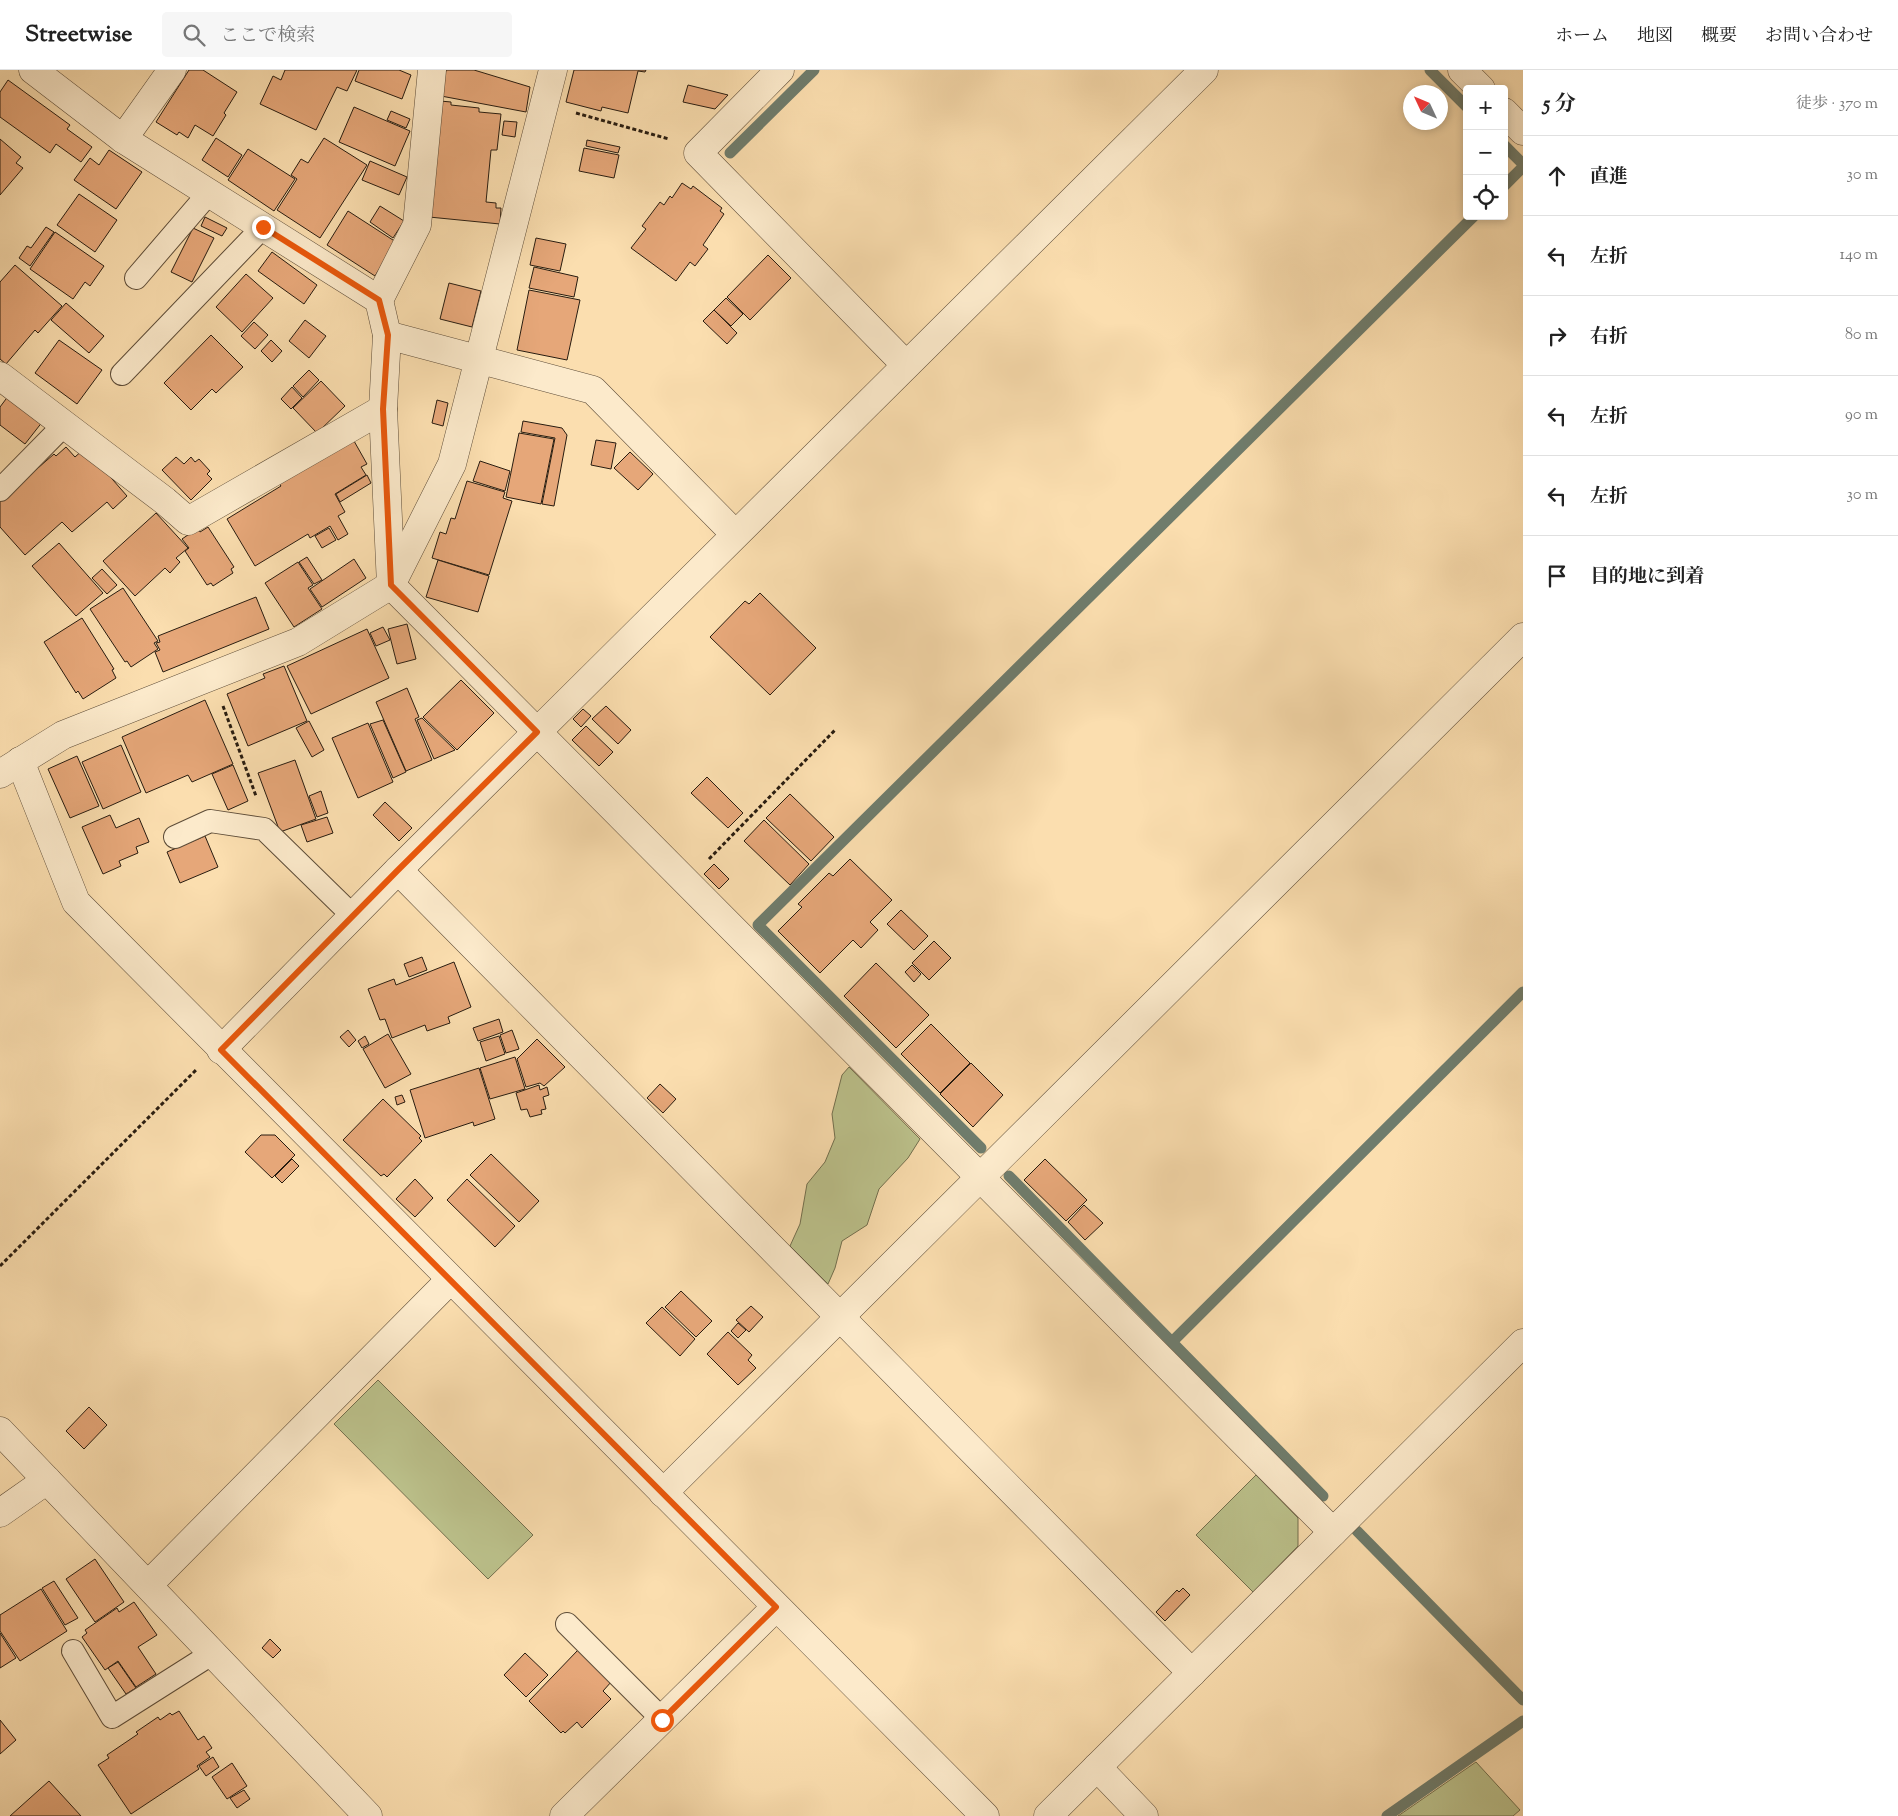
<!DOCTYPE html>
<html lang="ja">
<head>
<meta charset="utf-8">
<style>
	:root { --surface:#fff; --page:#f6f6f6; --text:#222; --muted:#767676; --line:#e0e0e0 }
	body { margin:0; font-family:"Sorts Mill Goudy","Noto Serif JP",serif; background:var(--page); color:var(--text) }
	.controls { position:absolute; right:15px; top:15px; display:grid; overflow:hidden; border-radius:5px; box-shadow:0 2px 8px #0003 }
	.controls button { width:45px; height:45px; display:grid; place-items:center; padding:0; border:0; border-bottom:1px solid var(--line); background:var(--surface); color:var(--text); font:25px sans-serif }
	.compass { position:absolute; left:1403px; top:15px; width:45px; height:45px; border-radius:50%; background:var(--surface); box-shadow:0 2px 8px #0003; rotate:314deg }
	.stop { position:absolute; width:15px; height:15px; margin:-11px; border:4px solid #ea580c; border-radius:50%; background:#fff }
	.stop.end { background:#ea580c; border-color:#fff; box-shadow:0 1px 5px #0008 }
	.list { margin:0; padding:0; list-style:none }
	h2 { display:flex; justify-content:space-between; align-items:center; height:65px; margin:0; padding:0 20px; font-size:21px }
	h2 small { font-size:16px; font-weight:400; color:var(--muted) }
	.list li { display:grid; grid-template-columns:32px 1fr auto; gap:15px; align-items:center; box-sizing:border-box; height:80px; padding:0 20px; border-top:1px solid var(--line) }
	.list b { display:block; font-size:19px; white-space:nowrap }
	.list em { font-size:16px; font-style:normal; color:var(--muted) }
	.icon { flex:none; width:28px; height:28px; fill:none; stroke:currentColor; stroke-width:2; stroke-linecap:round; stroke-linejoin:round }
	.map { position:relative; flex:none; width:1523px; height:1746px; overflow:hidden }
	header { display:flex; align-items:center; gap:30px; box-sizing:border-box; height:70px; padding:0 25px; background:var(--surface); border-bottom:1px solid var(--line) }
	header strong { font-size:24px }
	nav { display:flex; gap:28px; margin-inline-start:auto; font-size:18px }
	.search { width:350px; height:45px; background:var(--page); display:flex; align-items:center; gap:12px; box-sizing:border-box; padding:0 18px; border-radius:5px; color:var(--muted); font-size:19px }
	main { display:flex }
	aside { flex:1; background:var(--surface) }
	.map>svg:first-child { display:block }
	.green { fill:#bcc28c; stroke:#726f4e }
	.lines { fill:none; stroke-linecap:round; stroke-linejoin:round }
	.stream { stroke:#6f7c6c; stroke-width:11 }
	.building { fill:#e6a779; stroke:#281c10 }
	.service-casing { stroke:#5d4c38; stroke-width:24 }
	.minor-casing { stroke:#5d4c38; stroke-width:29 }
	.path { stroke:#281c10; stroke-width:3; stroke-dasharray:4 2.5; stroke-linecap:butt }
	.service { stroke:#fceacb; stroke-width:22 }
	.minor { stroke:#fceacb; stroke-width:28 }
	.route { stroke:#ea580c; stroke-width:6 }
</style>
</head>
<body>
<header>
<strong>Streetwise</strong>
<div class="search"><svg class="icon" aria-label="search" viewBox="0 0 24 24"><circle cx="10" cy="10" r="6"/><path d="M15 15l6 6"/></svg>ここで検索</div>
<nav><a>ホーム</a><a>地図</a><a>概要</a><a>お問い合わせ</a></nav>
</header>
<main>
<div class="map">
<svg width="1523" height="1746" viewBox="0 0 1523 1746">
	<rect width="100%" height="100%" fill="#fbdeaf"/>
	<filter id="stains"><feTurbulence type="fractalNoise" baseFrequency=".004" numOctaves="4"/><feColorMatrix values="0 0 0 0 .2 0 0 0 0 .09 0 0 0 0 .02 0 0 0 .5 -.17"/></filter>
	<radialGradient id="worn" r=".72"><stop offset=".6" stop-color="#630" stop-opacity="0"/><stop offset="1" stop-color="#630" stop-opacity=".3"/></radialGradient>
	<!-- green -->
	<g class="green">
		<polygon points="849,997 920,1069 908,1088 879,1119 867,1155 842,1171 835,1198 828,1214 790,1176 800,1154 807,1114 825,1092 835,1068 832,1044 842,1005"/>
		<polygon points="378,1310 533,1465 488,1509 334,1354"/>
		<polygon points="1256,1405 1298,1448 1298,1476 1253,1522 1196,1465"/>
		<polygon points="1476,1692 1520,1740 1513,1746 1398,1746"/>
	</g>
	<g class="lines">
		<!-- stream -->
		<g class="stream">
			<polyline points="1430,0 1467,37"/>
			<polyline points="1504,75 1523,94"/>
			<polyline points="730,83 814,0"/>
			<polyline points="1504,116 1523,97"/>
			<polyline points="981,1078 758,855 1474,146"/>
			<polyline points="1009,1106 1172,1272"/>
			<polyline points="1323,1426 1172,1272 1523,922"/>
			<polyline points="1357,1461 1523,1630"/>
			<polyline points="1387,1746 1523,1651"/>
		</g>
	</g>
	<!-- building -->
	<g class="building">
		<polygon points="189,0 203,0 237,22 224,43 226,45 213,66 195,55 188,68 179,62 177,65 156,52"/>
		<polygon points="285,0 357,0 347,21 337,17 316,60 260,34 273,6 281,10"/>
		<polygon points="359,0 399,0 411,5 402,29 355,11"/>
		<polygon points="446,0 474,0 530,17 526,42 441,26"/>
		<polygon points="574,0 646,0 645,2 638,1 628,43 602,37 601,41 566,32"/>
		<polygon points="8,10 70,55 67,59 92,77 81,92 56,74 50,83 0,47 0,22"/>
		<polygon points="688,15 728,25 715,39 683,32"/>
		<polygon points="440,31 451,32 451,35 479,38 479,42 501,44 497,80 491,80 486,132 496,133 496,138 501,138 500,154 429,147"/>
		<polygon points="354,37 410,61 395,96 339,72"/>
		<polygon points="391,41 410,49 406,58 387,50"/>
		<polygon points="504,51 517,52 515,67 502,65"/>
		<polygon points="216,68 242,85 228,107 202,90"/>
		<polygon points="324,68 367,95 320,168 277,140 297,109 291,105 301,89 308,93"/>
		<polygon points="0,69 21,87 16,93 23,98 0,125"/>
		<polygon points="587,70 620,77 618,83 586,76"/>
		<polygon points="584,78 619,85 614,108 579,101"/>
		<polygon points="248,79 295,109 274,141 228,110"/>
		<polygon points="109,80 142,102 116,139 74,110 90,88 99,95"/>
		<polygon points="370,91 407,107 399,125 362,110"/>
		<polygon points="682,113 691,119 693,116 722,138 720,141 724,144 703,175 708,179 695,196 690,192 676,211 631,178 646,159 642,156 660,132 664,135 670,126 672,128"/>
		<polygon points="79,124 117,150 95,182 57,155"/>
		<polygon points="380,136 404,151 393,168 370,152"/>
		<polygon points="348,141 396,172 375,206 327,175"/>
		<polygon points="205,147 227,158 222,166 201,156"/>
		<polygon points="46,157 54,162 30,196 19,188 27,176 31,178"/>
		<polygon points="193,158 214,168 192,212 171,202"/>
		<polygon points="55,162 104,196 90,216 85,212 73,229 30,199"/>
		<polygon points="536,168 566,174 560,201 530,195"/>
		<polygon points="272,182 317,215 304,234 258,201"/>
		<polygon points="768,185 791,208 750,250 727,227"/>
		<polygon points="15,195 62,236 38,263 35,260 6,294 0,289 0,212"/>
		<polygon points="534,197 578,207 574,227 529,218"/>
		<polygon points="246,204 273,228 242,262 216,237"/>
		<polygon points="449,213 481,221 472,257 440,249"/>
		<polygon points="529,220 580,230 567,290 517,280"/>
		<polygon points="726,228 743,244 731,256 714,240"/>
		<polygon points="66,233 104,266 89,283 51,250"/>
		<polygon points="714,240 737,263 727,274 703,251"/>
		<polygon points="305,250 326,266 309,288 289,271"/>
		<polygon points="254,252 268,265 255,279 241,266"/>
		<polygon points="211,265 243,297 216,323 212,319 191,340 164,313"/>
		<polygon points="59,270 102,300 77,334 35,303"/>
		<polygon points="271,270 282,281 272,292 261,281"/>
		<polygon points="309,300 319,310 303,327 293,316"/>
		<polygon points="321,311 345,336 317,363 293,338"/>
		<polygon points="292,317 302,328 291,339 281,329"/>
		<polygon points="9,325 43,351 25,374 0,355 0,337"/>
		<polygon points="437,330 448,333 443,356 432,353"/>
		<polygon points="523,351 562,358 567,365 554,436 542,434 555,368 521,362"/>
		<polygon points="519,363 554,369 541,434 506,427"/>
		<polygon points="596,370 616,373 611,399 591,395"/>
		<polygon points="354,371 367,394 361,397 366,405 335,424 345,442 338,446 348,464 338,470 330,456 310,468 308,464 255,496 227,449 281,416 278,412"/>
		<polygon points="66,377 75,387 85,378 127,426 113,439 107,432 72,462 62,452 25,485 0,457 0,431 54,384 56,386"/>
		<polygon points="630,382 653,404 638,420 614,398"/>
		<polygon points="176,387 184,394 191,387 195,392 199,389 210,401 207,404 212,409 191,430 162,400"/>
		<polygon points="480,391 510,401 505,421 473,411"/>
		<polygon points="367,405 371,413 340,432 336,424"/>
		<polygon points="467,411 505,422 503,428 512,431 489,505 432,488 440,462 446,464 451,448 455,449"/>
		<polygon points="156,443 188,478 176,488 180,492 170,503 165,498 135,526 103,491"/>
		<polygon points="208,457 234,497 231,499 233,503 213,516 211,513 207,515 185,481 189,478 182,469 198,458 200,462"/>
		<polygon points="329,458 336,470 322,478 315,466"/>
		<polygon points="59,473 103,523 76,546 32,496"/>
		<polygon points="307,487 322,510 314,514 299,492"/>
		<polygon points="354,489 366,508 322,537 310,519"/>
		<polygon points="438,490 489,506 478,542 426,527"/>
		<polygon points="298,492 313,515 308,518 322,539 294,557 265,513"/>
		<polygon points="102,499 117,515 107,524 92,508"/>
		<polygon points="123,518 158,571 154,573 158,579 131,597 127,591 125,592 90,539"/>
		<polygon points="760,523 816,578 770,625 710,567 745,531 749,534"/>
		<polygon points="256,527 269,559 163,602 155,582 160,580 156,573 160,572 158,566"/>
		<polygon points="82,548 114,599 112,600 116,608 83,629 78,621 76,623 44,572"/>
		<polygon points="407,554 416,589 397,594 388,559"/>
		<polygon points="383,557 390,570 376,576 370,563"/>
		<polygon points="367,559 389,608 311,644 287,596"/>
		<polygon points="284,596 307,651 248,676 227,624 265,608 263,604"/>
		<polygon points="461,610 494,643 457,680 423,647"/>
		<polygon points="407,618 419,647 415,649 432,690 406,701 376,632"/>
		<polygon points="205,630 233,694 192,712 188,705 146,723 122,667"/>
		<polygon points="606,636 631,660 618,674 592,649"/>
		<polygon points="583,639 591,646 581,657 573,649"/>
		<polygon points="422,648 455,680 434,689 417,650"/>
		<polygon points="383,650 406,702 393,708 370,654"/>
		<polygon points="309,651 324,680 312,687 296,658"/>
		<polygon points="368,653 393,712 358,728 332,668"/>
		<polygon points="586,656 613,682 599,696 572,670"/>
		<polygon points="121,675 141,722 103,739 82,692"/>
		<polygon points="77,686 99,736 70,748 48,699"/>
		<polygon points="295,690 316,749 280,762 258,703"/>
		<polygon points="233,695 248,731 228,740 212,704"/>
		<polygon points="707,707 743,743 728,758 691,723"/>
		<polygon points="321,721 328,743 317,747 309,726"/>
		<polygon points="790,724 834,767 811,791 766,748"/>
		<polygon points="385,732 412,758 399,771 373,745"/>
		<polygon points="110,745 116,758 139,748 149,772 136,777 138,783 119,791 121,796 103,804 82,757"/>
		<polygon points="327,747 333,763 307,772 301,755"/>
		<polygon points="764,750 809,794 790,815 744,771"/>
		<polygon points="205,766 218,797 180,813 167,782"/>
		<polygon points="850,789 892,830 870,852 878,860 861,878 853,870 820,903 778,861 802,837 798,834 829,803 833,806"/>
		<polygon points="714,794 729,809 719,819 704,804"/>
		<polygon points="901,840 928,866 914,880 887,854"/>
		<polygon points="934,871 951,888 929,910 912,893"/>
		<polygon points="422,887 427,900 409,907 404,894"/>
		<polygon points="454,892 471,937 448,947 450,953 427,961 425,955 392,968 385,949 380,950 368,919 394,909 396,915"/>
		<polygon points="876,893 929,945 896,978 844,926"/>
		<polygon points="912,895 921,904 914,912 905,902"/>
		<polygon points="499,949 503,962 478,971 473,958"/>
		<polygon points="931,954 970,993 940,1023 901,984"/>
		<polygon points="348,960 356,970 349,977 340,967"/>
		<polygon points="512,960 519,979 506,983 500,965"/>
		<polygon points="388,964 411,1004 385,1018 363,979"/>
		<polygon points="365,966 369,974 362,978 358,971"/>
		<polygon points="499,966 505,984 486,991 480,972"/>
		<polygon points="537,969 565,997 544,1016 540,1013 526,1017 517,989"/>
		<polygon points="515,987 525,1019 490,1029 480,998"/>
		<polygon points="971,993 1003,1025 973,1057 940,1024"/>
		<polygon points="479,998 495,1049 474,1056 473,1052 425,1068 410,1020"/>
		<polygon points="660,1014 676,1029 663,1043 647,1028"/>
		<polygon points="539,1015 540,1020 547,1017 549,1025 543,1027 546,1039 541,1040 542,1044 530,1047 527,1039 521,1040 516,1023"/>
		<polygon points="402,1025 405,1032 397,1035 395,1027"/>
		<polygon points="383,1029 421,1066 419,1068 422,1071 387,1107 384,1104 381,1106 343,1070"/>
		<polygon points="261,1065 275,1065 295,1085 272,1108 245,1082"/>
		<polygon points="491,1084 539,1131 519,1152 470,1105"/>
		<polygon points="292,1089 299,1096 282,1113 275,1106"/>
		<polygon points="1045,1089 1087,1130 1066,1151 1024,1110"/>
		<polygon points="415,1109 433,1128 415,1147 396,1129"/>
		<polygon points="467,1109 515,1156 495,1177 447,1130"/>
		<polygon points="1084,1135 1103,1153 1085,1170 1068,1152"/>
		<polygon points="681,1221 712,1251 696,1267 665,1237"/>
		<polygon points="751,1236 763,1247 749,1262 736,1250"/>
		<polygon points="662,1237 695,1269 680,1286 646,1253"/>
		<polygon points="738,1253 746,1260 738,1268 731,1261"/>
		<polygon points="728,1262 752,1285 748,1290 756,1298 738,1315 707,1284"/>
		<polygon points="89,1337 107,1355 84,1379 66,1361"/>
		<polygon points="95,1489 124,1532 95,1552 66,1509"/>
		<polygon points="54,1511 78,1548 65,1555 42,1518"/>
		<polygon points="1183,1518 1190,1525 1165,1551 1156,1542 1177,1520 1179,1522"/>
		<polygon points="41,1519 67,1561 20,1591 0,1561 0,1545"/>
		<polygon points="134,1532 157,1565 138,1577 156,1604 136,1617 118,1591 105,1600 82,1567 87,1563 85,1560 117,1538 119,1542"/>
		<polygon points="0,1563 16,1588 0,1598"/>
		<polygon points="270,1569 281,1580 273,1588 262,1578"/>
		<polygon points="578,1580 612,1611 603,1621 611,1629 582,1658 577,1652 565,1663 563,1661 561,1663 529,1631"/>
		<polygon points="525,1583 548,1605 526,1627 504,1605"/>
		<polygon points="118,1592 136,1618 126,1624 108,1598"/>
		<polygon points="179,1641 198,1670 204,1666 212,1678 206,1682 210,1687 197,1696 199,1699 131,1744 98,1695 109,1688 107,1685 138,1664 136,1662 158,1647 160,1650 170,1643 172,1645"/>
		<polygon points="0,1650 16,1670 0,1684"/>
		<polygon points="213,1687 219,1697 206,1706 199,1696"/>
		<polygon points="232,1693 247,1716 227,1729 212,1707"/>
		<polygon points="49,1711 81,1746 10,1746"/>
		<polygon points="244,1720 250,1729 237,1738 230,1728"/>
	</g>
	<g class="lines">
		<!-- service casing -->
		<g class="service-casing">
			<g id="service">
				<polyline points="136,208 209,123"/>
				<polyline points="122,304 263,157"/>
				<polyline points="0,420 65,354"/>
				<polyline points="175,767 210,751 264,759 353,846"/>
				<polyline points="567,1554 663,1650"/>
				<polyline points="73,1581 112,1647 213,1583"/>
			</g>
		</g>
		<!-- minor casing -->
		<g class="minor-casing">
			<g id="minor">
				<polyline points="33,0 123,69 379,230 387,265 383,339 391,515 1333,1462"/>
				<polyline points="780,0 698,83 906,295"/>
				<polyline points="1462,0 1481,19"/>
				<polyline points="1504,42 1523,61"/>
				<polyline points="123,69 172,0"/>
				<polyline points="379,230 417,155 432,0"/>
				<polyline points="387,265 593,320 735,464"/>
				<polyline points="0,306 165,431 188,451 383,339"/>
				<polyline points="20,691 76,832 985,1746"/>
				<polyline points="0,704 63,665 298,572 391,515 452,394 553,0"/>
				<polyline points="398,800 1192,1603"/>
				<polyline points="221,980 398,800 1204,0"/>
				<polyline points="0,1361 368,1746"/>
				<polyline points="663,1423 1523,567"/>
				<polyline points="0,1443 47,1410"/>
				<polyline points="148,1515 450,1210"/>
				<polyline points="1097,1697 1144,1746"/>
				<polyline points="564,1746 776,1537"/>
				<polyline points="1048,1746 1523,1273"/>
			</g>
		</g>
		<!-- path -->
		<g class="path">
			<polyline points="576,43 669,69"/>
			<polyline points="223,636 256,726"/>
			<polyline points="709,789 836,659"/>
			<polyline points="0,1196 196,1000"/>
		</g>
		<!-- service -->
		<use href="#service" class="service"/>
		<!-- minor -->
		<use href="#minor" class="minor"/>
	</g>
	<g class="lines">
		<!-- route -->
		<polyline class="route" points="263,157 379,230 388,265 383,339 391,515 537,662 398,800 221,980 776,1537 662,1650"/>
	</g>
	<rect width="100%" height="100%" filter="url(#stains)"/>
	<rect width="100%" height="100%" fill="url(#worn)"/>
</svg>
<div class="controls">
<button>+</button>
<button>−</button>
<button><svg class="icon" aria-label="locate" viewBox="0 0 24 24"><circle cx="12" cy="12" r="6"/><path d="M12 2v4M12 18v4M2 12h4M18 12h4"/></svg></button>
</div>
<svg class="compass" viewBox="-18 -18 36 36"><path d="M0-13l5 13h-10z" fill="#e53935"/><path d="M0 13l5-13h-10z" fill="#767676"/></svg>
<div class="stop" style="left:662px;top:1650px"></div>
<div class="stop end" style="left:263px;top:157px"></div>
</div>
<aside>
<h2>5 分<small>徒歩 · 370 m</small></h2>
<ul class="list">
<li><svg class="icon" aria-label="ahead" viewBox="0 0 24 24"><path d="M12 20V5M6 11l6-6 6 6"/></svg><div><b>直進</b></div><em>30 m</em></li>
<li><svg class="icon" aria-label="left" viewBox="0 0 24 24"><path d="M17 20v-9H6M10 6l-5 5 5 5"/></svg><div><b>左折</b></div><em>140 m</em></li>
<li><svg class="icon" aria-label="right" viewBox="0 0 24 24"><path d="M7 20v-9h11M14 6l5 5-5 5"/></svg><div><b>右折</b></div><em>80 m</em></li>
<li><svg class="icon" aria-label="left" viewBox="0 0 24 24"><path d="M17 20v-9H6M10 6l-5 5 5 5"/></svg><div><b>左折</b></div><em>90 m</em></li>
<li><svg class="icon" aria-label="left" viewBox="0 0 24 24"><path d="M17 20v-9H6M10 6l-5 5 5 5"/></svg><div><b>左折</b></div><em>30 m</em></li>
<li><svg class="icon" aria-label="arrive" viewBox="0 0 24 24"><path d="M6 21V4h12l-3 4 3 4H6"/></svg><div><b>目的地に到着</b></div></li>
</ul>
</aside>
</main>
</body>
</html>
